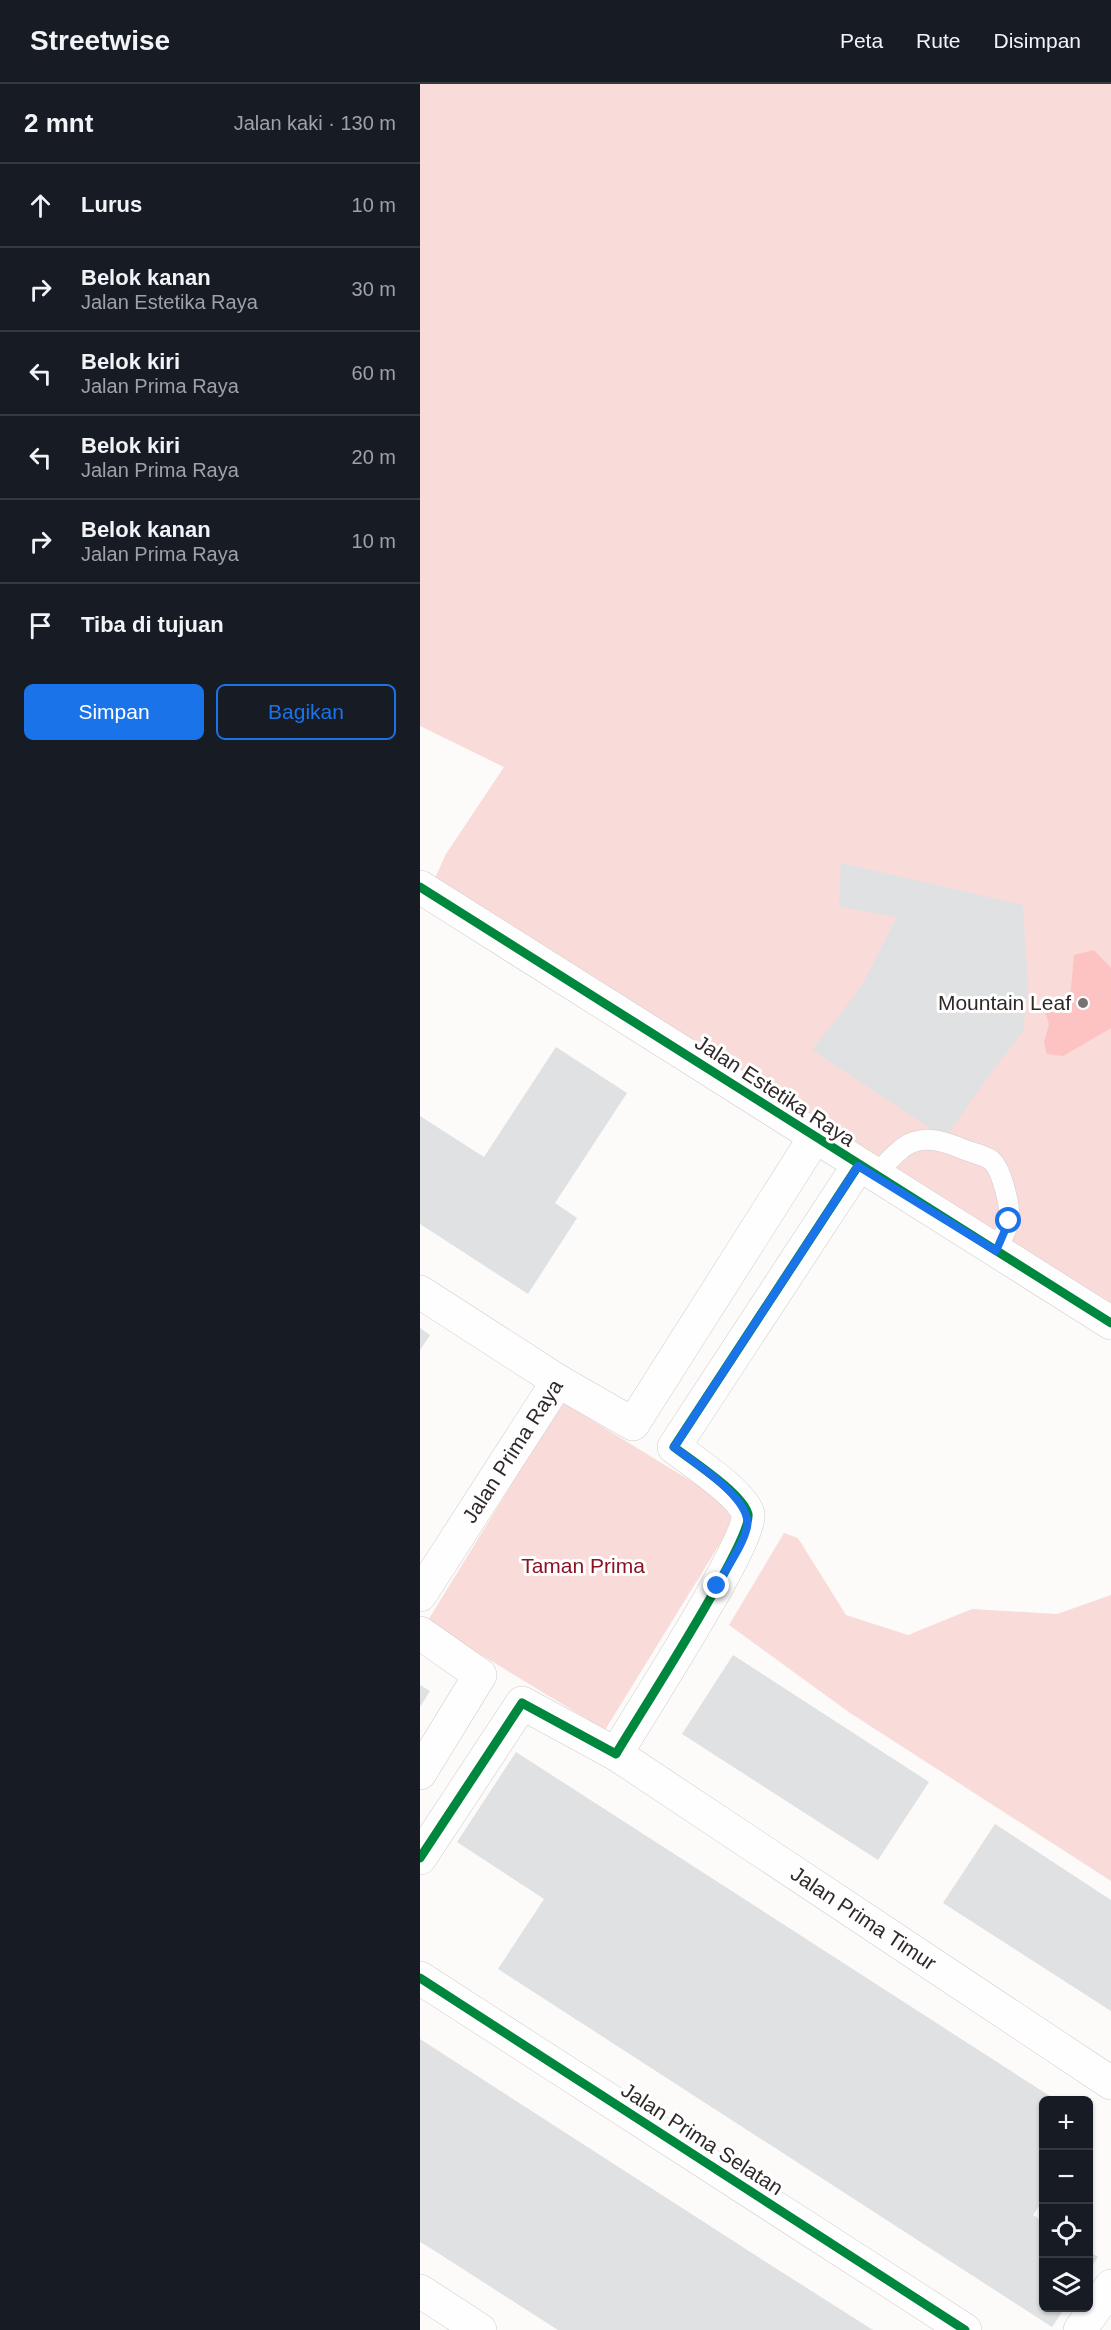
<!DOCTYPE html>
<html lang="id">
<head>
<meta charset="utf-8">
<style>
	:root { --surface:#171b24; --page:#20242c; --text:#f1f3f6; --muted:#9ea1a6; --line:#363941; --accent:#1a73e8 }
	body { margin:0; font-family:Helvetica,sans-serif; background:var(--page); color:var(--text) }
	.controls { position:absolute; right:18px; bottom:18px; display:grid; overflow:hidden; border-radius:9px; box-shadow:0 2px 4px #0004 }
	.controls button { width:54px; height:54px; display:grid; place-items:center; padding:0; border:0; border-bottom:2px solid var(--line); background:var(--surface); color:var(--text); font:30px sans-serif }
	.stop { position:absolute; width:18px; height:18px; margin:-14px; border:4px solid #1a73e8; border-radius:50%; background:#fff }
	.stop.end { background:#1a73e8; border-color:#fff; box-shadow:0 2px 6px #0008 }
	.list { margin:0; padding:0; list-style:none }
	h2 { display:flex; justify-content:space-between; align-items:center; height:78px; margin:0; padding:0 24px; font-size:26px }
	h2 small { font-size:20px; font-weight:400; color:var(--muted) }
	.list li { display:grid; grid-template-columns:39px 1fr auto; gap:18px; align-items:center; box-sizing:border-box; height:84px; padding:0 24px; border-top:2px solid var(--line) }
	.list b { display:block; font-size:22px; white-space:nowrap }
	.list p { margin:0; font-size:20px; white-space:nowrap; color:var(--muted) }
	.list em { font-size:20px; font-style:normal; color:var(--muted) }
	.actions { display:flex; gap:12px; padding:18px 24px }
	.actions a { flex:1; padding:14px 0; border:2px solid var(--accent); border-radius:9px; text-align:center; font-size:21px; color:var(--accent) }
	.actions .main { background:var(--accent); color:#fff }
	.icon { flex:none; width:33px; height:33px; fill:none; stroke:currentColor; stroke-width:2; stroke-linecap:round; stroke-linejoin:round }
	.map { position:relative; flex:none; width:691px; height:2246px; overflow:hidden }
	header { display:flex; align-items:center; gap:36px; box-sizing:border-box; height:84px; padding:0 30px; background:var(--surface); border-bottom:2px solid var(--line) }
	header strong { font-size:28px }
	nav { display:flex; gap:33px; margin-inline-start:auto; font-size:21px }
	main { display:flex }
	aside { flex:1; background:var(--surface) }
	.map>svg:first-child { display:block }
	.green { fill:#f9dbda }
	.water { fill:#fdc3c2 }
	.building { fill:#e0e1e2 }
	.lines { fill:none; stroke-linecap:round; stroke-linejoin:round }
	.service-casing { stroke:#d0cccc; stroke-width:21 }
	.minor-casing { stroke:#d0cccc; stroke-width:34 }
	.service { stroke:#fffefe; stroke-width:20 }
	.minor { stroke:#fffefe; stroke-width:33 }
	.cycleway-casing { stroke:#fff; stroke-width:13 }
	.cycleway { stroke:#00873e; stroke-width:9 }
	.route { stroke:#1a73e8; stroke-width:8 }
	.poi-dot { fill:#777272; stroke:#fff; stroke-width:2 }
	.labels { text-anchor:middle; stroke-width:6; stroke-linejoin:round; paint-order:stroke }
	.poi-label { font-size:21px; fill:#2f2928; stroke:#fff; text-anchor:end }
	.street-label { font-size:21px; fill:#2f2928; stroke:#fff }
	.park-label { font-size:21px; fill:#8a1324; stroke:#fff }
</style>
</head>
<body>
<header>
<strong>Streetwise</strong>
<nav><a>Peta</a><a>Rute</a><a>Disimpan</a></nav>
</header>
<main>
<aside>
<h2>2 mnt<small>Jalan kaki · 130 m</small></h2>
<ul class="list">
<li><svg class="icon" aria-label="ahead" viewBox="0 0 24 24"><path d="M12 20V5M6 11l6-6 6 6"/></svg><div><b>Lurus</b></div><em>10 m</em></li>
<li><svg class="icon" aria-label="right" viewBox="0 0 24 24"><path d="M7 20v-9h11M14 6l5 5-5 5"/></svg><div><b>Belok kanan</b><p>Jalan Estetika Raya</p></div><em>30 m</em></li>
<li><svg class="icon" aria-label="left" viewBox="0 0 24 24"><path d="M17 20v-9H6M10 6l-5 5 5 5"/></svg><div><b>Belok kiri</b><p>Jalan Prima Raya</p></div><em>60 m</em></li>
<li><svg class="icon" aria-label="left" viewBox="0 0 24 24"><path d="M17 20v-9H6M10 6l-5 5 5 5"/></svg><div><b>Belok kiri</b><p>Jalan Prima Raya</p></div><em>20 m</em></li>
<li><svg class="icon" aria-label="right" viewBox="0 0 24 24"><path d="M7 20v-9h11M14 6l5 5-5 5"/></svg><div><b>Belok kanan</b><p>Jalan Prima Raya</p></div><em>10 m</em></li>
<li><svg class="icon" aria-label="arrive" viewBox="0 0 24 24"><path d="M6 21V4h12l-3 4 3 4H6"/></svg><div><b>Tiba di tujuan</b></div></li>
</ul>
<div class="actions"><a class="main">Simpan</a><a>Bagikan</a></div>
</aside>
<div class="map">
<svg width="691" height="2246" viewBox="0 0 691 2246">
	<rect width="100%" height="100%" fill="#fcfbfa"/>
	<!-- green -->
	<g class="green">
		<polygon points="0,0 691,0 691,1224 15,794 26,770 84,683 0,642"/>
		<polygon points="142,1318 320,1427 185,1646 7,1538"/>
		<polygon points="364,1449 378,1454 426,1531 488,1551 552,1525 637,1530 691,1511 691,1797 430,1629 309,1541"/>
	</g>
	<!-- water -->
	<polygon class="water" points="674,866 691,884 691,944 643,972 627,970 624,958 629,940 622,918 633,920 650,914 654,871"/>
	<!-- building -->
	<g class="building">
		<polygon points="421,779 603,821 608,906 603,948 576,982 525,1054 392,966 441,903 477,833 419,823"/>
		<polygon points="136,963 207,1009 135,1119 157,1134 108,1210 0,1140 0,1032 64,1073"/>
		<polygon points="0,1244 10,1251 0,1266"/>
		<polygon points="313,1571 509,1698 458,1776 262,1650"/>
		<polygon points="0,1601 10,1607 0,1623"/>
		<polygon points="96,1668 636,2016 624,2016 624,2115 613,2131 624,2138 624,2224 645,2224 632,2243 78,1885 124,1815 37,1758"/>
		<polygon points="575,1740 691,1816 691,1927 523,1819"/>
		<polygon points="0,1955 360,2187 453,2246 138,2246 7,2162 0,2158"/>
		<polygon points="668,2167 678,2173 668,2188"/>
	</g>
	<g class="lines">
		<!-- service casing -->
		<g class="service-casing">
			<path id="service" d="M455,1092c32,-37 43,-46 90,-26 8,3 19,5 26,10 11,9 20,48 18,61 -2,10 -9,21 -13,30"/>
		</g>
		<!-- minor casing -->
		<g class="minor-casing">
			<g id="minor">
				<polyline points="0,803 691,1239"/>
				<polyline points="0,1208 138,1297"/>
				<path id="s1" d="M0,1511l138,-214 75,43 182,-287"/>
				<polyline points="0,1549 60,1591 0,1689"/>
				<path id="s2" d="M196,1670l495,329"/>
				<path d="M0,1774l102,-155 94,51c19,-33 138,-216 132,-240 -6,-21 -56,-53 -74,-67l184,-281"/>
				<polyline points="0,1894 545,2246"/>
				<polyline points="0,2207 60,2246"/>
				<polyline points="660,2246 691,2202"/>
			</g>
		</g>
		<!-- service -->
		<use href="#service" class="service"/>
		<!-- minor -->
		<use href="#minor" class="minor"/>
		<!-- cycleway casing -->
		<g class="cycleway-casing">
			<g id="cycleway">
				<polyline points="0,803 691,1239"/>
				<path d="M0,1774l102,-155 94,51c19,-33 138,-216 132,-240 -6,-21 -56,-53 -74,-67l184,-281"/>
				<polyline points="0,1894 545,2246"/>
			</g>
		</g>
		<!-- cycleway -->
		<use href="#cycleway" class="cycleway"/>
	</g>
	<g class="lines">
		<!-- route -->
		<path class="route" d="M297,1502c9,-18 26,-40 30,-59 6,-28 -53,-64 -73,-80l184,-281 138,85 13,-30"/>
	</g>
	<!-- markers -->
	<circle class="poi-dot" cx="663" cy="919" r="6"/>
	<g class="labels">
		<!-- poi labels -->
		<g class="poi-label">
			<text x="651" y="926">Mountain Leaf</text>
		</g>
		<!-- street labels -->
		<g class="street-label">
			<text transform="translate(355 1007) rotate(33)" y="7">Jalan Estetika Raya</text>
			<text dy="7" stroke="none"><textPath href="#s1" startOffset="171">Jalan Prima Raya</textPath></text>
			<text dy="7" stroke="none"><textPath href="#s2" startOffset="297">Jalan Prima Timur</textPath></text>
			<text transform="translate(282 2055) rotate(33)" y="7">Jalan Prima Selatan</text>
		</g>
		<!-- park labels -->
		<g class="park-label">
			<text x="163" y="1489">Taman Prima</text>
		</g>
	</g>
</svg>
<div class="controls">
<button>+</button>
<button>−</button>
<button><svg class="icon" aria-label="locate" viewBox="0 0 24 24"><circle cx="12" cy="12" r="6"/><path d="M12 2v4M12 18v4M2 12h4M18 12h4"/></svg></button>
<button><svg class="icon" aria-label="layers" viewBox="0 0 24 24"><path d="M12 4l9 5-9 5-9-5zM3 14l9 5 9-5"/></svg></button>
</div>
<div class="stop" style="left:589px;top:1137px"></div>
<div class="stop end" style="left:297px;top:1502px"></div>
</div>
</main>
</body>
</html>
